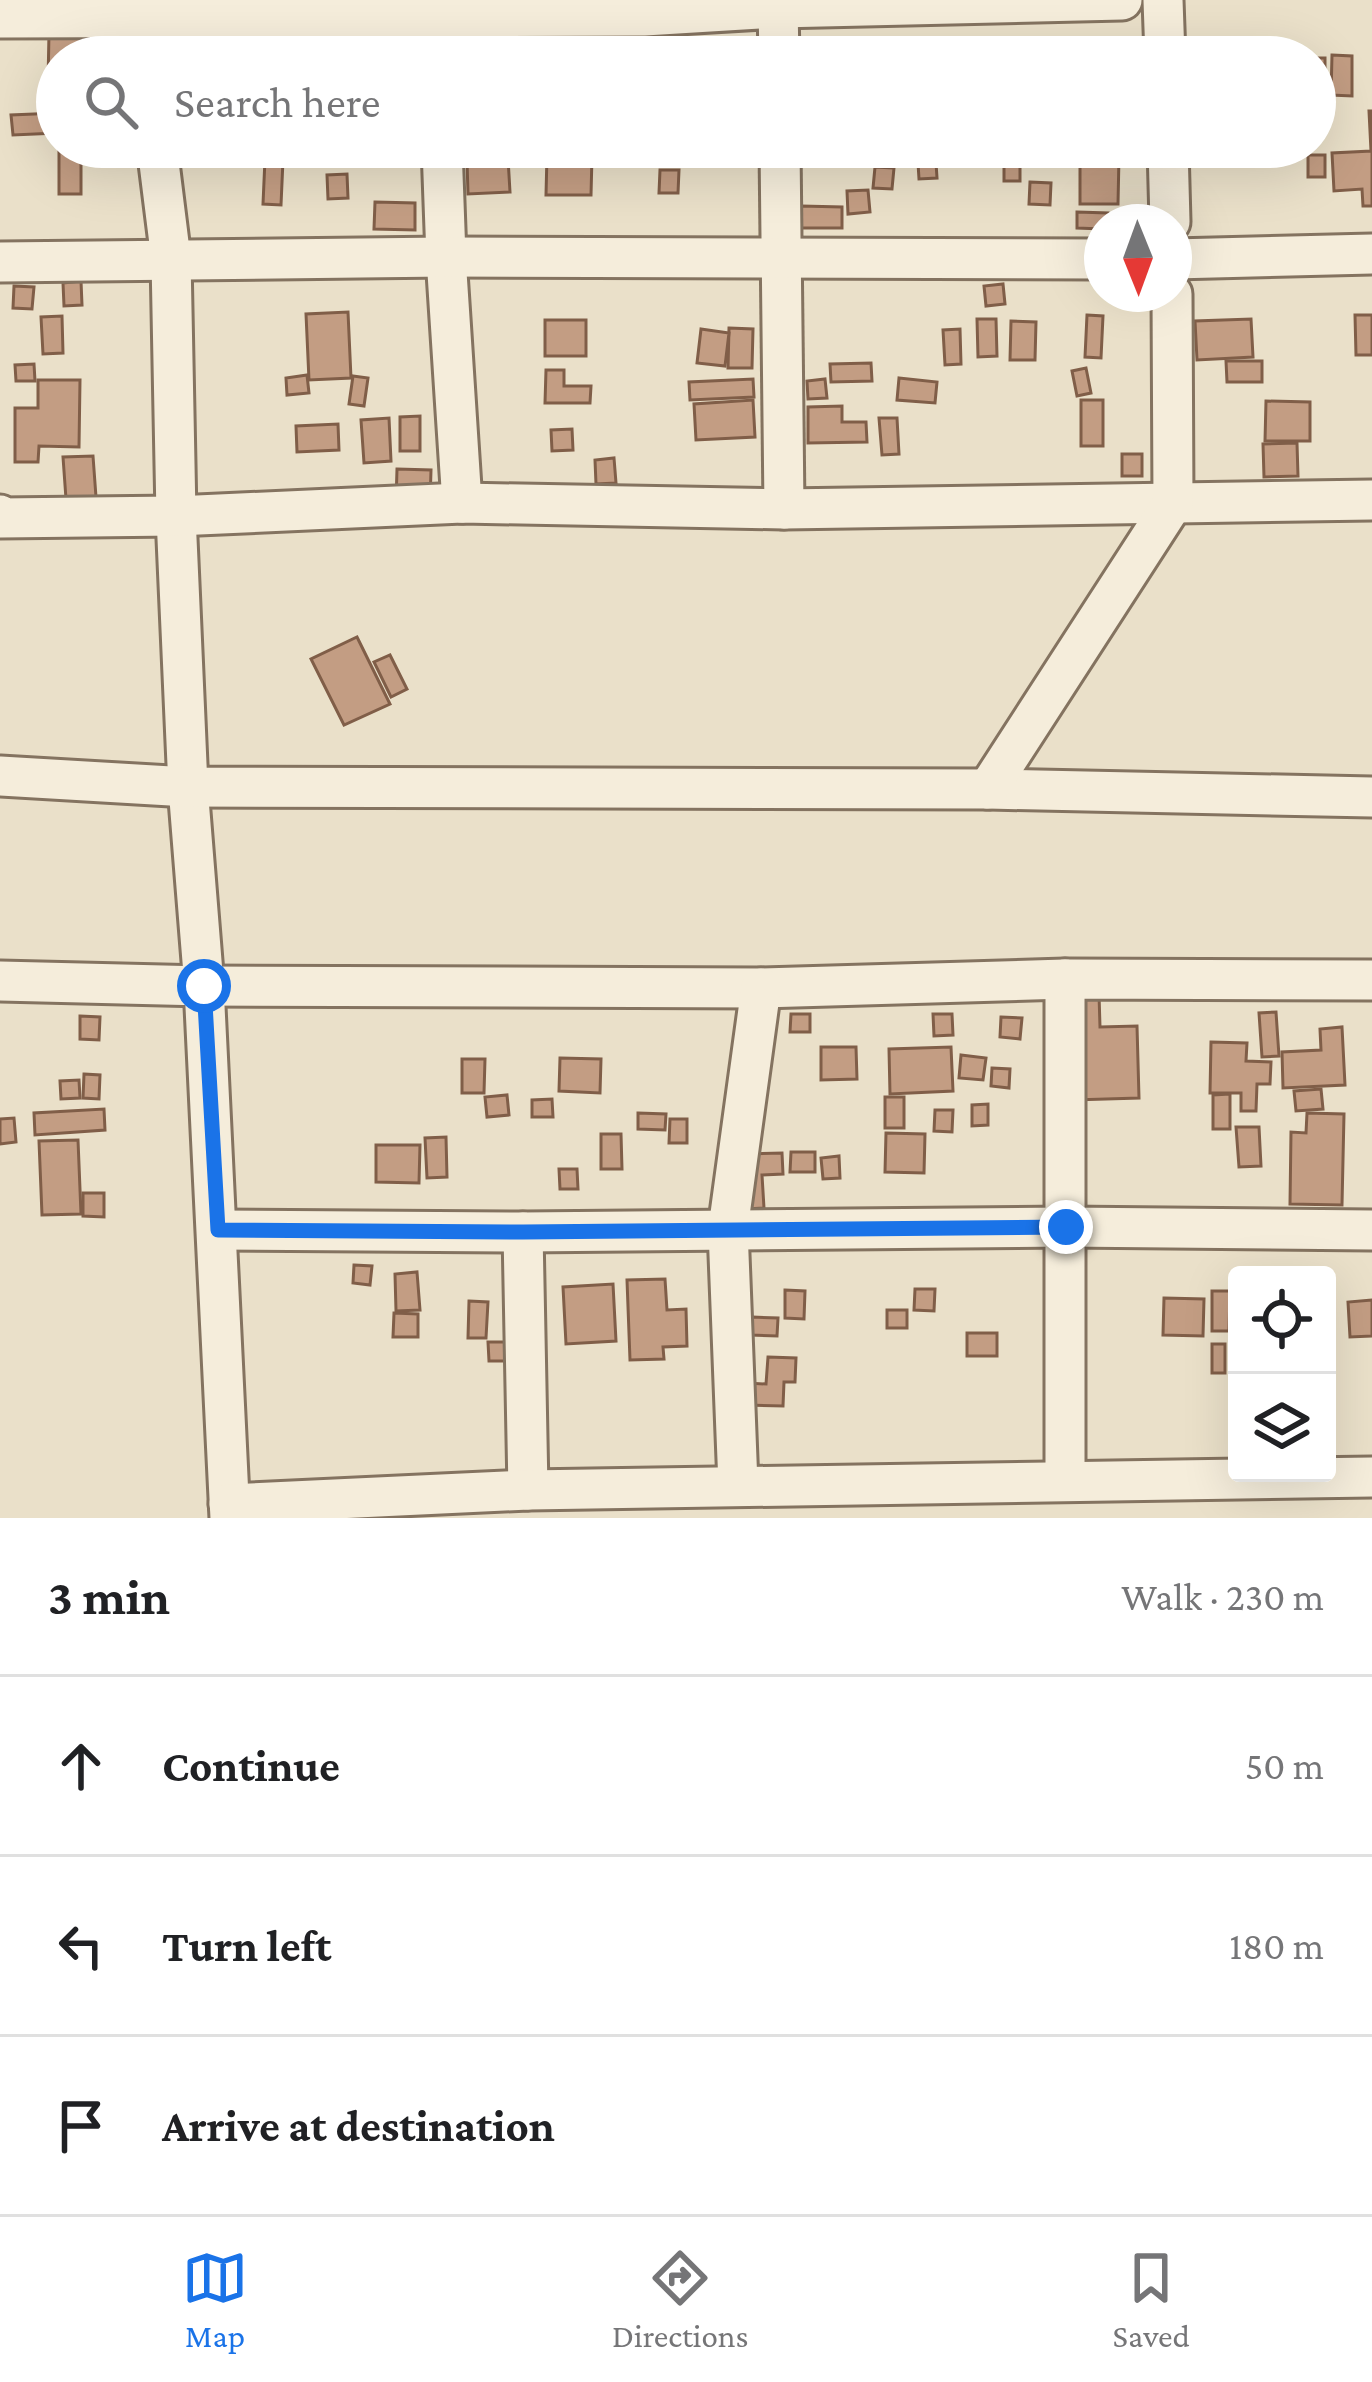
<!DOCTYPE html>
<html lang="en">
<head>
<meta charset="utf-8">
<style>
	:root { --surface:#fff; --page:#f2f2f2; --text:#202124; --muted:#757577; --line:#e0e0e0; --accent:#1a73e8 }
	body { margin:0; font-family:"Crimson Pro",serif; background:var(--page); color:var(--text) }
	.controls { position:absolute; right:36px; bottom:36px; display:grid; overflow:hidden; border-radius:12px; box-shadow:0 12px 48px #0002 }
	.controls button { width:108px; height:108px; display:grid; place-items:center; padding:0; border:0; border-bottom:3px solid var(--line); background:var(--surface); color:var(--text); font:60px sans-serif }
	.compass { position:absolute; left:1084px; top:204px; width:108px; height:108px; border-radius:50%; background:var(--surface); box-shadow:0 12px 48px #0002; rotate:179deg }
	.stop { position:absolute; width:36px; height:36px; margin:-27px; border:9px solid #1a73e8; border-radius:50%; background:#fff }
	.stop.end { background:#1a73e8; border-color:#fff; box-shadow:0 3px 12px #0008 }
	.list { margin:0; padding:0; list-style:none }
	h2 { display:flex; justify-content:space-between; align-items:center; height:156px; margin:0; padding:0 48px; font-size:51px }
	h2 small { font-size:39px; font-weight:400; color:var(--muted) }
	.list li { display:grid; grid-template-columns:78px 1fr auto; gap:36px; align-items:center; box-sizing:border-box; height:180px; padding:0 48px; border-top:3px solid var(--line) }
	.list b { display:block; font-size:45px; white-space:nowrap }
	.list em { font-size:39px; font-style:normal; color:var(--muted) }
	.icon { flex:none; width:66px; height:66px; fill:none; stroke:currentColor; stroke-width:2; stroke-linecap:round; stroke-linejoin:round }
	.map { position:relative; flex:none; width:1372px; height:1518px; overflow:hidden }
	.search { position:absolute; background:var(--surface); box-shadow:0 12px 48px #0002; left:36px; right:36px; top:36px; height:132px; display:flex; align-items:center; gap:30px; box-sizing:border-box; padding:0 42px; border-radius:66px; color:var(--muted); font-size:45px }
	.sheet { height:696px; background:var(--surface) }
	nav { display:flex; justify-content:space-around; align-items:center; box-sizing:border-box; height:168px; border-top:3px solid var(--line); background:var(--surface); font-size:33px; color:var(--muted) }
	nav a { display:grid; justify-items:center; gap:6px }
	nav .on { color:var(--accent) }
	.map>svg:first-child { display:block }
	.building { fill:#c39d83; stroke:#805e48; stroke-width:3 }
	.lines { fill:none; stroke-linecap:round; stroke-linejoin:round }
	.minor-casing { stroke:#847360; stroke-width:45 }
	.minor { stroke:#f5eddb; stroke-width:39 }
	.route { stroke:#1a73e8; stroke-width:15 }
</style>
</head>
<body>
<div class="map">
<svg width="1372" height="1518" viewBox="0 0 1372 1518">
	<rect width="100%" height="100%" fill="#eae0c9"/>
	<!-- building -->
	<g class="building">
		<polygon points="49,33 83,34 82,57 57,57 57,84 48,83"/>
		<polygon points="297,37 298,56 265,57 264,38"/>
		<polygon points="1332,55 1352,56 1352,96 1331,95"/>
		<rect x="1315" y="58" width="10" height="40"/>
		<polygon points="1369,111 1372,111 1372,206 1363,206 1362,189 1334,191 1332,153 1371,151"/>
		<polygon points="57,113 57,133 13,135 11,115"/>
		<polygon points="917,147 935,147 937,178 919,179"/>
		<polygon points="59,150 81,151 81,194 59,194"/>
		<polygon points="547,155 592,156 591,195 546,195"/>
		<rect x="1308" y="155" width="17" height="22"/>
		<polygon points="1080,156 1119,156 1118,204 1080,204"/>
		<polygon points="508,158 510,192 468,194 467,161"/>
		<polygon points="265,159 283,160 281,205 263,204"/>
		<polygon points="1020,160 1020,181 1004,181 1004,161"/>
		<polygon points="875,167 894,168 892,189 873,188"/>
		<polygon points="660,170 679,170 678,193 659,193"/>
		<polygon points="347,174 348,198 328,199 327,175"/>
		<polygon points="1030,182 1051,183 1050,205 1029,204"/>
		<polygon points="868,190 870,212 848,214 847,191"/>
		<polygon points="375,202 415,203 415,230 374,229"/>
		<polygon points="801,206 842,207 842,228 801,228"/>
		<polygon points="1077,212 1108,213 1108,222 1102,222 1102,229 1077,228"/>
		<polygon points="81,281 82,305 64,306 63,283"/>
		<polygon points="1003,284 1005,304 986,306 984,286"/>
		<polygon points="14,286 34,287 32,309 13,308"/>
		<polygon points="348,312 351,378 309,380 306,314"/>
		<polygon points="1087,315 1103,316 1101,358 1085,357"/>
		<polygon points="1355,315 1372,315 1372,355 1356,355"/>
		<polygon points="62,316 63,353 43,354 41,317"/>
		<polygon points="977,319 996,319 997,356 978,357"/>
		<polygon points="1251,319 1253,357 1197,360 1195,321"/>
		<rect x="545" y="320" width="41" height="36"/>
		<polygon points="1011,321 1036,322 1035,360 1010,360"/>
		<polygon points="729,328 753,329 752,368 728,368"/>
		<polygon points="701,329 729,333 725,366 697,363"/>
		<polygon points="960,329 961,364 945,365 943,330"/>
		<polygon points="1226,361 1262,361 1262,382 1227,382"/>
		<polygon points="871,363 872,381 831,382 830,364"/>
		<polygon points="34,364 35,381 16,381 15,365"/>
		<polygon points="1086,368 1091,393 1077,396 1072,371"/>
		<polygon points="546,370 564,370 564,386 591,386 590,403 545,403"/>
		<polygon points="307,375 309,393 287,395 286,378"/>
		<polygon points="353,376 368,378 364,406 349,404"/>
		<polygon points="899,378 937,382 935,403 897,400"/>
		<polygon points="753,379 754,397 690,400 689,382"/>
		<polygon points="825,379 827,398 808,399 807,381"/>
		<polygon points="38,380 80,380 79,447 39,446 38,462 15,462 15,408 38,408"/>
		<polygon points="753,400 755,437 696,440 694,404"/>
		<rect x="1081" y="400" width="22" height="46"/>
		<polygon points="1266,401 1310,402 1310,441 1265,441"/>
		<polygon points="842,406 842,422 866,422 867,442 808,443 808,407"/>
		<polygon points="420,416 420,451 400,451 400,417"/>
		<polygon points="389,418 391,461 364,463 361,420"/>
		<polygon points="879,418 897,418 899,454 882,455"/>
		<polygon points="338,424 339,450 297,452 296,426"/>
		<polygon points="572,429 573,450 552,451 551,430"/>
		<polygon points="1297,443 1298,476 1264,477 1263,444"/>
		<rect x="1122" y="454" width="20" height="22"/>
		<polygon points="93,456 96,497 66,499 63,457"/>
		<polygon points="614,458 616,483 596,484 595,460"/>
		<polygon points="397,469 431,470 430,503 396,502"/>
		<polygon points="357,637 390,704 344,725 311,659"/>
		<polygon points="390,655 407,689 391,697 374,662"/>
		<polygon points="1070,994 1099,994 1100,1027 1137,1026 1139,1098 1073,1100"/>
		<polygon points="1276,1012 1279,1056 1262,1057 1259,1013"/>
		<polygon points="791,1014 810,1014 810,1032 790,1032"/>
		<polygon points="933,1014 952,1014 953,1035 934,1036"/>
		<polygon points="80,1016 100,1017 99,1040 80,1039"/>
		<polygon points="1001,1017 1022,1018 1020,1039 1000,1037"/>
		<polygon points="1342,1027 1345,1085 1283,1088 1282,1052 1321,1050 1320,1029"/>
		<polygon points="1211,1042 1247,1043 1246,1061 1271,1062 1270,1084 1257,1084 1256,1111 1241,1111 1241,1093 1210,1093"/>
		<polygon points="821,1047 856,1047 857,1079 821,1080"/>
		<polygon points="951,1047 953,1091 890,1094 889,1049"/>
		<polygon points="961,1055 986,1058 983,1080 959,1078"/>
		<polygon points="560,1058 601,1059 600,1093 559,1091"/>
		<polygon points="462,1059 485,1059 484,1093 462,1093"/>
		<polygon points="992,1068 1010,1069 1009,1088 991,1086"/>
		<polygon points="84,1074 100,1075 99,1099 83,1098"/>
		<polygon points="79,1080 80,1098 61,1099 60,1081"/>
		<polygon points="1321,1089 1323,1109 1296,1111 1294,1091"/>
		<polygon points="1230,1094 1230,1129 1213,1129 1213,1095"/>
		<polygon points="507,1095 509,1115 487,1117 485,1097"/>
		<rect x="885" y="1097" width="19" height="31"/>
		<polygon points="552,1099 553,1117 532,1117 532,1100"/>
		<polygon points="988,1104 988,1125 972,1126 972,1105"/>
		<polygon points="104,1109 105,1130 35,1135 34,1113"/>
		<polygon points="935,1110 953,1110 952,1132 934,1131"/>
		<polygon points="638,1113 666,1114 665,1130 638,1129"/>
		<polygon points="1307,1113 1344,1114 1342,1205 1290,1204 1291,1132 1306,1133"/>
		<polygon points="14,1118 16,1142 0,1144 0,1119"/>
		<polygon points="670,1119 687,1119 687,1143 669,1143"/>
		<polygon points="1236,1127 1259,1127 1261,1166 1239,1167"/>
		<polygon points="886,1133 925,1134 924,1173 885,1172"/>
		<polygon points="601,1134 621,1134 622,1169 601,1169"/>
		<polygon points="446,1137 447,1177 427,1178 425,1138"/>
		<polygon points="78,1140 81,1214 42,1215 39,1141"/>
		<polygon points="376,1145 420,1145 419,1183 376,1182"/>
		<polygon points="791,1152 815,1152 815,1172 790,1172"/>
		<polygon points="782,1153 783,1174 762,1175 764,1208 746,1209 743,1154"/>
		<polygon points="839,1156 840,1178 823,1179 821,1158"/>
		<polygon points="559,1169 577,1169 578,1189 560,1189"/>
		<polygon points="83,1193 104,1193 104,1217 83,1216"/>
		<polygon points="354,1265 372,1266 370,1285 353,1283"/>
		<polygon points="417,1272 420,1310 396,1311 395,1274"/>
		<polygon points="665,1279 667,1310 686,1309 687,1346 663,1347 664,1359 630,1360 627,1280"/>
		<polygon points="613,1284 616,1341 566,1344 563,1287"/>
		<polygon points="915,1289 935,1289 934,1311 914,1310"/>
		<polygon points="785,1290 805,1291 804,1319 785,1318"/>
		<polygon points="1212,1291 1230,1291 1229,1331 1212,1331"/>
		<polygon points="1164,1298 1204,1299 1203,1336 1163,1335"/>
		<polygon points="1372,1300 1372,1336 1350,1337 1348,1302"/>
		<polygon points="469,1301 488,1302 486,1338 468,1338"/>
		<rect x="887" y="1310" width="20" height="18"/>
		<polygon points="394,1313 418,1314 418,1337 393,1337"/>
		<polygon points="752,1317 778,1318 777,1336 751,1335"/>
		<rect x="967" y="1333" width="30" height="23"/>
		<polygon points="488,1342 506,1342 507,1361 489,1361"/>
		<rect x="1212" y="1344" width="13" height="29"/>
		<polygon points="768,1357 796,1358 795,1382 784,1382 783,1406 746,1405 747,1383 766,1384"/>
	</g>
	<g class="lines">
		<!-- minor casing -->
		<g class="minor-casing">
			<g id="minor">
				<polyline points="139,0 146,57"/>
				<polyline points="1163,0 1165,57"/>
				<polyline points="778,8 779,57"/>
				<polyline points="438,17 439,57"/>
				<polyline points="0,18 644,16 778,8 1122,0"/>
				<polyline points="157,147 171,259 176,516 188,787 204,986 230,1518"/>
				<polyline points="442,147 446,257 462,503"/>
				<polyline points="780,147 784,509"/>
				<polyline points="1168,147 1170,222"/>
				<polyline points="1174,259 1372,254"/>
				<polyline points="0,262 446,257 1102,259"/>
				<polyline points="0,515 0,518 176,516 462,503 784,509 1372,500"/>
				<polyline points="0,776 188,787 988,789 1372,797"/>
				<polyline points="988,789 1173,503 1172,294"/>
				<polyline points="1065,979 1065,1480"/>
				<polyline points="0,981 204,986 761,988 1065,979 1372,980"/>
				<polyline points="217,1230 523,1232 1066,1227 1372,1230"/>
				<polyline points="523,1232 528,1490"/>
				<polyline points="738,1485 728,1229 761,988"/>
				<polyline points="229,1504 528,1490 1372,1477"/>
			</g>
		</g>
		<!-- minor -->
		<use href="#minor" class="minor"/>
	</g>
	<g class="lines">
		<!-- route -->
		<polyline class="route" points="204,986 218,1230 523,1232 1066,1227"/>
	</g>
</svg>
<div class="controls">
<button><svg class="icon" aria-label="locate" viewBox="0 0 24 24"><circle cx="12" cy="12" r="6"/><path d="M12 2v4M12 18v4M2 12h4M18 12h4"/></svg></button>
<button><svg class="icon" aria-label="layers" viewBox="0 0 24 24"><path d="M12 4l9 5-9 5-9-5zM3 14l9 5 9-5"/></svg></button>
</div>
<svg class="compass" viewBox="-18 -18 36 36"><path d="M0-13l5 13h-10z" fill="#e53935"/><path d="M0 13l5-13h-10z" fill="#757577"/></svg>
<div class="stop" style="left:204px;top:986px"></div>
<div class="stop end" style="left:1066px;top:1227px"></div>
<div class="search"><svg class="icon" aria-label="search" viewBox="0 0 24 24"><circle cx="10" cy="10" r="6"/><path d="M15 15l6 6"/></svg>Search here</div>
</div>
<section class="sheet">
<h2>3 min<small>Walk · 230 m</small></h2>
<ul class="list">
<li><svg class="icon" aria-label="ahead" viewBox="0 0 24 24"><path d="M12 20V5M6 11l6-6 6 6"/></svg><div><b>Continue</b></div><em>50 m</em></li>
<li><svg class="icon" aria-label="left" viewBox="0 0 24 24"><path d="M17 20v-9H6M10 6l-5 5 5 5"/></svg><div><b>Turn left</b></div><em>180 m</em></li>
<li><svg class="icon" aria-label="arrive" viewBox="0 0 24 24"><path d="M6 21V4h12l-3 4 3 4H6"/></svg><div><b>Arrive at destination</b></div></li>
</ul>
</section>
<nav>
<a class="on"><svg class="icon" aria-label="map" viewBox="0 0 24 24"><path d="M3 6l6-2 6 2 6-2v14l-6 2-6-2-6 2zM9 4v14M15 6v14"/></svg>Map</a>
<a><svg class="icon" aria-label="directions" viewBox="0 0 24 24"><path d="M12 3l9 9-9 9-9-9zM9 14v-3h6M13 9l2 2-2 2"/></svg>Directions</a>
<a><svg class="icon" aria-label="saved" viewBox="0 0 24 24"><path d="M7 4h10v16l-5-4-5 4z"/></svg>Saved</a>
</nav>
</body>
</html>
